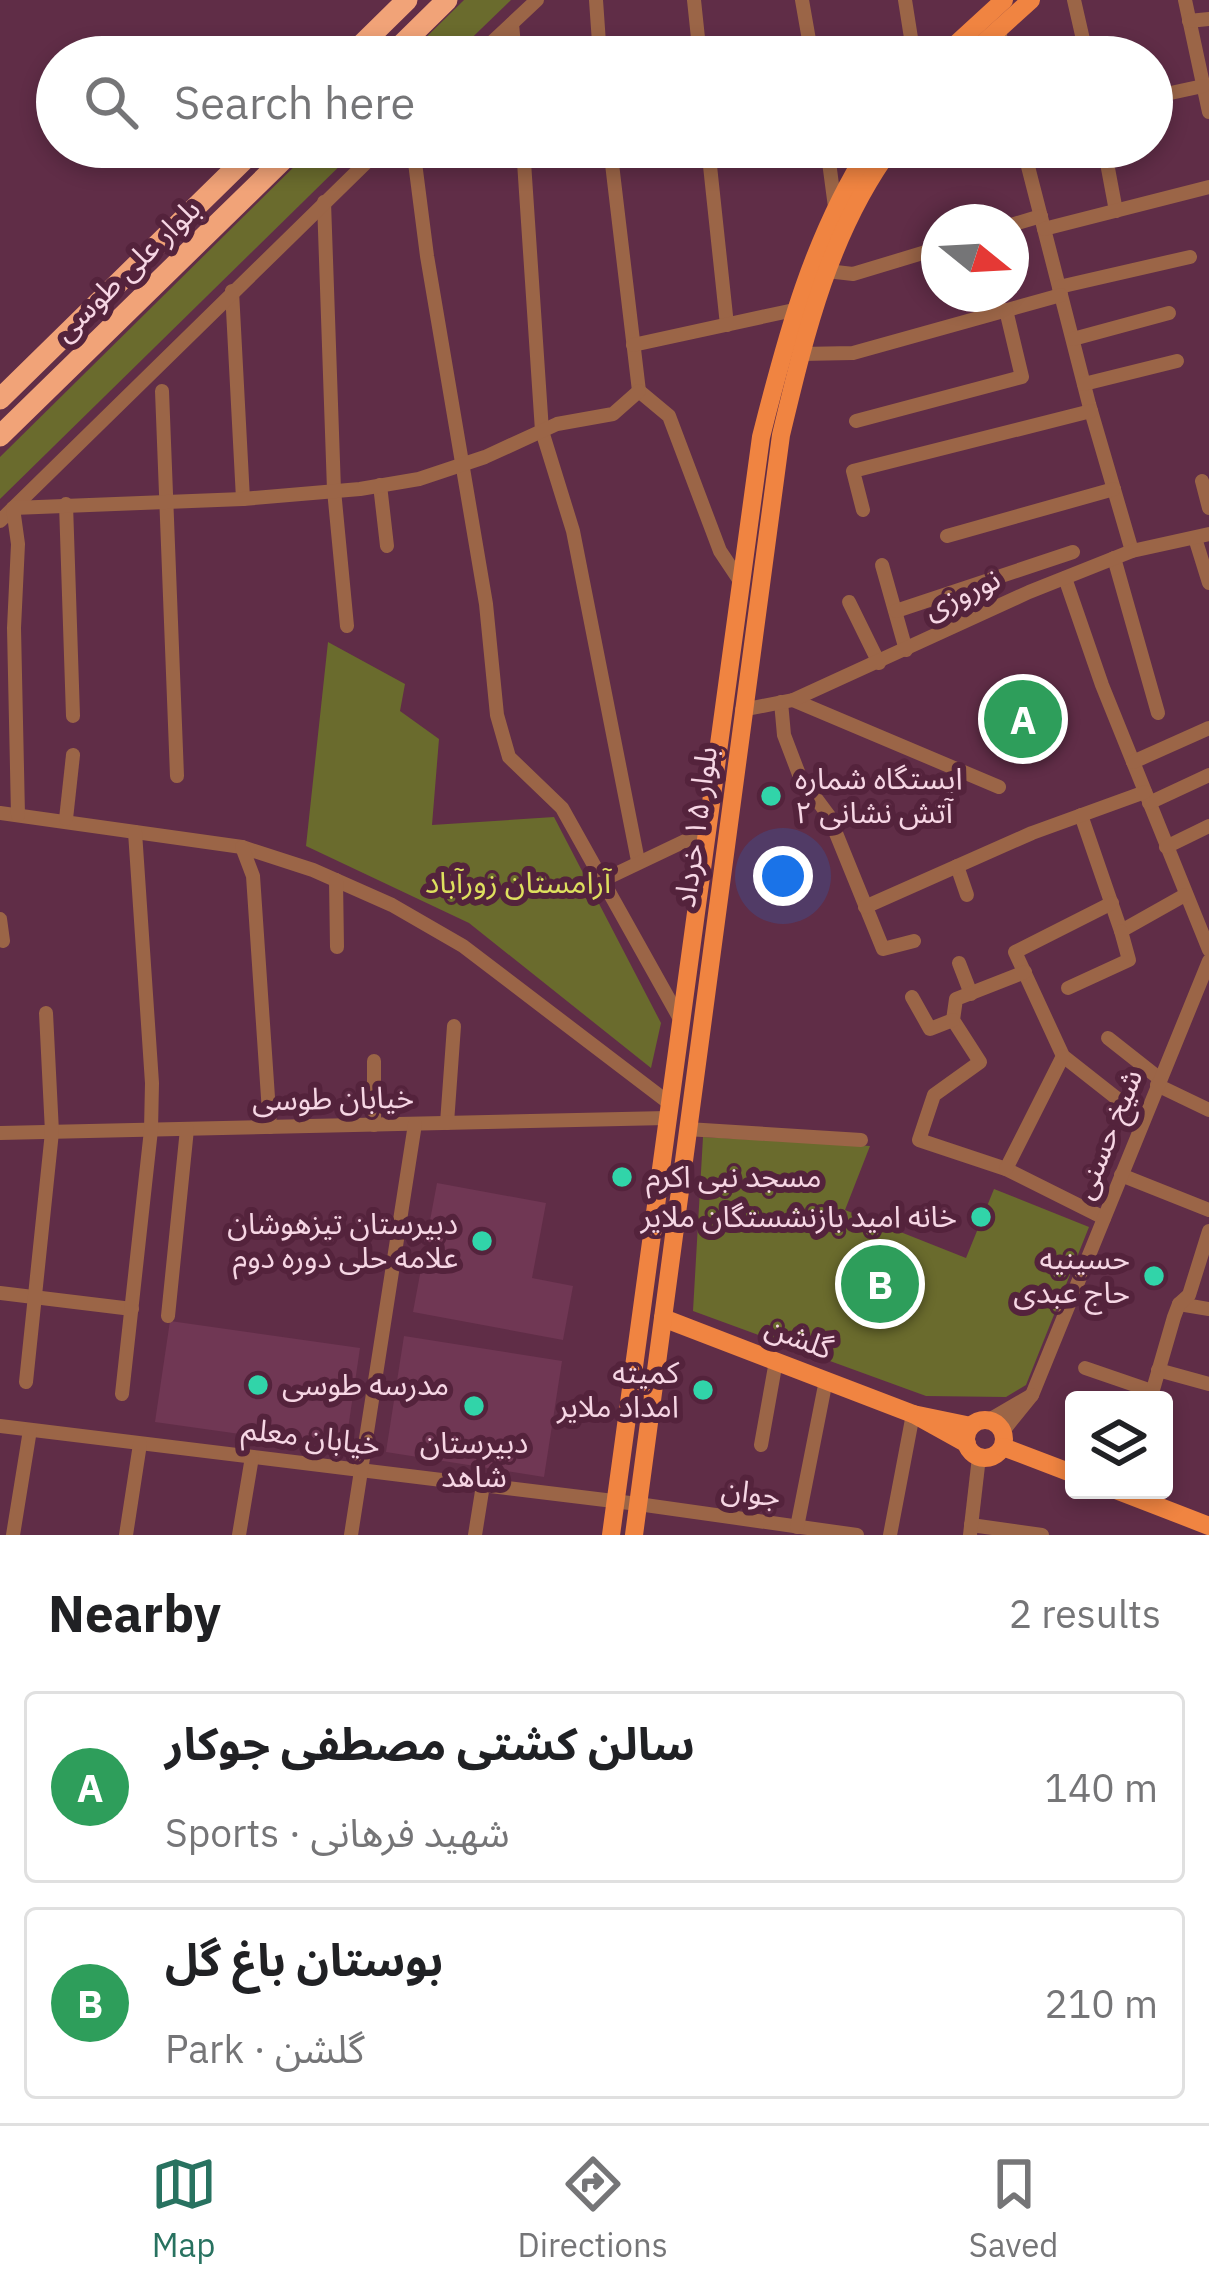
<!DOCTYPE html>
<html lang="en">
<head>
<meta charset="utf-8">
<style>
	:root { --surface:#fff; --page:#f2f2f2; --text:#202124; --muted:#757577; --line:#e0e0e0; --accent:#287260 }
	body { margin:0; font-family:"IBM Plex Sans","Noto Sans Arabic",sans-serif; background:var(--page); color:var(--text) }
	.controls { position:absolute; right:36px; bottom:36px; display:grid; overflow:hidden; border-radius:12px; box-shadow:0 6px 18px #0003 }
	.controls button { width:108px; height:108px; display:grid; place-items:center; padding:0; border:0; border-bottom:3px solid var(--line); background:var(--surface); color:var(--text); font:60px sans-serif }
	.compass { position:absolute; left:921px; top:204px; width:108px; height:108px; border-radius:50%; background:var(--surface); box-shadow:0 6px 18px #0003; rotate:108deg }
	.you { position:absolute; left:783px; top:876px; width:42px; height:42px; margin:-30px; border:9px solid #fff; border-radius:50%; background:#1a73e8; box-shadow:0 0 0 18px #1a73e833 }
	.badge { display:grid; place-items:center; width:78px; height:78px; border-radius:50%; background:var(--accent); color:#fff; font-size:39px; font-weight:700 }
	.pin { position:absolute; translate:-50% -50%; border:6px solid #fff; box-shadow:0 3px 12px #0006 }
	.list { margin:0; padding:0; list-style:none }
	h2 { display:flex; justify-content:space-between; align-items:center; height:156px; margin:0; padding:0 48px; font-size:51px }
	h2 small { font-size:39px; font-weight:400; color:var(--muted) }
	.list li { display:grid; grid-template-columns:78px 1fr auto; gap:36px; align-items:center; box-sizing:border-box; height:192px; margin:0 24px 24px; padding:0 24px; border:3px solid var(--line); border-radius:12px }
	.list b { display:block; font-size:45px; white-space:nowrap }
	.list p { margin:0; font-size:39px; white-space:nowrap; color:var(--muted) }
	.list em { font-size:39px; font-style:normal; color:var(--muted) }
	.icon { flex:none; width:66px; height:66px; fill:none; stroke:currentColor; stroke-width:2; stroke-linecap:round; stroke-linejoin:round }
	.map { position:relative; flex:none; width:1209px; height:1535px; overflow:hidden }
	.search { position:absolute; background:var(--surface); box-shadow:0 6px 18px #0003; left:36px; right:36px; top:36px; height:132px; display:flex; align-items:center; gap:30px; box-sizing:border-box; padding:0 42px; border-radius:66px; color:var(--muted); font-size:45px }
	.sheet { height:588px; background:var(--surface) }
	nav { display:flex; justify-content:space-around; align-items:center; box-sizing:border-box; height:168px; border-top:3px solid var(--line); background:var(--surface); font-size:33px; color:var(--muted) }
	nav a { display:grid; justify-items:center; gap:6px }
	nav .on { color:var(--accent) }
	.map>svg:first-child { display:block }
	.built { fill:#703754 }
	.green { fill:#6a6b2d }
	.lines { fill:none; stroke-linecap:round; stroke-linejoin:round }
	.minor { stroke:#9b6547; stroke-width:14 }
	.major { stroke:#f08441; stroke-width:18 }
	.highway { stroke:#f1a378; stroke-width:21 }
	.poi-dot { fill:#31d4a9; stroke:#54233c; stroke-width:4.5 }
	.labels { text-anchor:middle; stroke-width:12; stroke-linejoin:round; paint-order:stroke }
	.street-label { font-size:30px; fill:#f6d6e4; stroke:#54233c }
	.poi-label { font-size:30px; fill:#f6d6e4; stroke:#54233c; text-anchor:end }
	.park-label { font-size:30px; fill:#dee05e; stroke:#54233c }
</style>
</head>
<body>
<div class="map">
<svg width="1209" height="1535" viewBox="0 0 1209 1535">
	<rect width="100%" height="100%" fill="#602d47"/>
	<!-- built -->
	<g class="built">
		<polygon points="437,1183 546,1203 532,1278 573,1286 563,1340 413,1312"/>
		<polygon points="170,1321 360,1348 345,1449 155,1422"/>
		<polygon points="404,1336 562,1361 544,1477 386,1452"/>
	</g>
	<!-- green -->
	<g class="green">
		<polygon points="464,0 511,0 452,57 406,57"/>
		<polygon points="314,147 359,147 0,499 0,457"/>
		<polygon points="328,642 405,684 400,711 439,739 432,825 554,817 661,1023 651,1068 469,923 306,846"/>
		<polygon points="703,1137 870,1146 845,1210 966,1258 994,1189 1089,1227 1026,1385 1006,1397 926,1396 693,1311"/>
	</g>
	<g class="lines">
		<!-- minor -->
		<g class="minor">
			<polyline points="596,0 600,57"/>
			<polyline points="694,0 700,57"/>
			<polyline points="802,0 812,57"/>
			<polyline points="905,0 914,57"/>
			<polyline points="1074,0 1087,57"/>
			<polyline points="1185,0 1209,112"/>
			<polyline points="1189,21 1209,19"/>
			<polyline points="512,24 515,57"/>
			<polyline points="999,27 1003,57"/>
			<polyline points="476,57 537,0"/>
			<polyline points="1152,97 1203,86"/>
			<polyline points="413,147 427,256 486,604 497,715 509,757 562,808 680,1019"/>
			<polyline points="523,147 542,431 573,531 638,861"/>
			<polyline points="610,147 639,391"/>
			<polyline points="708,147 727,325"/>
			<polyline points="827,147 835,207"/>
			<polyline points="1023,147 1089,404 1132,551"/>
			<polyline points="1104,147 1116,211"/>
			<polyline points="324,202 334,490 347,626"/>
			<polyline points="1011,225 1041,216"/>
			<polyline points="1044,229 1209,187"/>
			<polyline points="827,271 853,274 939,248"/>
			<polyline points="1059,287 1190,257"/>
			<polyline points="232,291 243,499"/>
			<polyline points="1073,339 1169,313"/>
			<polyline points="633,345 794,310"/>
			<polyline points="801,354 853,353 1061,295"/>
			<polyline points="1084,384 1177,361"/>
			<polyline points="162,391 177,776"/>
			<polyline points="639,391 669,416 720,551 740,581"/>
			<polyline points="856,421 1022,377 1006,310"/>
			<polyline points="1202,481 1209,508"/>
			<polyline points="380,485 387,546"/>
			<polyline points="66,504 73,716"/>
			<polyline points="863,510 853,471 1091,411"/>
			<polyline points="0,521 382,147"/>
			<polyline points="947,536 1114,489"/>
			<polyline points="1195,538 1209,583"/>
			<polyline points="1114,558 1158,713"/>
			<polyline points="882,565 906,650"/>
			<polyline points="1065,578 1102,685 1209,950"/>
			<polyline points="849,602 879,663"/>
			<polyline points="896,611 1073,552"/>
			<polyline points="793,700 999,787"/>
			<polyline points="781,702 784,735 800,777 829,816 883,949 914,941"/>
			<polyline points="742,710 793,700 1029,592 1132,551 1209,534"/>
			<polyline points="1133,762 1209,728"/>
			<polyline points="1149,803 1209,775"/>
			<polyline points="0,813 242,847 313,870 392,905 463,946 669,1103"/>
			<polyline points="18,815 14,628 18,544 13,508 243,499 360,489 419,479 485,457 557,424 613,414 639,391"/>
			<polyline points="1081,815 1121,931 1185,895"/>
			<polyline points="66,819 73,755"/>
			<polyline points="242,847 253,876 270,1127"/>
			<polyline points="1166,847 1209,826"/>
			<polyline points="957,866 967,895"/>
			<polyline points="336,880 337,947"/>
			<polyline points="603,880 706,831"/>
			<polyline points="1112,903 1015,952 1063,1056 1143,1119"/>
			<polyline points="865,907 1032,833 1145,792"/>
			<polyline points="0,919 3,941"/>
			<polyline points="959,963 971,994"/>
			<polyline points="1025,972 956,999 953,1020 980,1062 934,1095 919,1140 1006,1169 1104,1218"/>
			<polyline points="1068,988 1129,960 1121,931"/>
			<polyline points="912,997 930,1029 953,1020"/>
			<polyline points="1108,1038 1160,1079"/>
			<polyline points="374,1061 374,1125"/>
			<polyline points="1157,1085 1209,1110"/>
			<polyline points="447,1123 454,1026"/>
			<polyline points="687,1129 861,1140"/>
			<polyline points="0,1133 667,1118"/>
			<polyline points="1006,1169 1063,1056"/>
			<polyline points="1121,1175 1209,1210"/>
			<polyline points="0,1293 132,1309"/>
			<polyline points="1179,1304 1209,1309"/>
			<polyline points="168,1316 187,1129"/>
			<polyline points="1085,1368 1152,1391"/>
			<polyline points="1158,1370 1209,1384"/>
			<polyline points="26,1382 52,1132 46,1013"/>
			<polyline points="122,1394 151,1130 152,1083 135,832"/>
			<polyline points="1032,1395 1209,961"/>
			<polyline points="1150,1400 1174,1317 1179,1304 1189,1295 1209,1231"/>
			<polyline points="989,1420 1032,1395 1003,1431"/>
			<polyline points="0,1426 638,1504 857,1535"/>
			<polyline points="761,1445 776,1361"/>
			<polyline points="971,1525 1042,1535"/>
			<polyline points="797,1527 826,1380"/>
			<polyline points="13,1535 30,1430"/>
			<polyline points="126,1535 140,1444"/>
			<polyline points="239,1535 252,1457"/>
			<polyline points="351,1535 415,1124"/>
			<polyline points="475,1535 483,1485"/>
			<polyline points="890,1535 913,1414"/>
			<polyline points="970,1535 979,1457"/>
		</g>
		<!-- major -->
		<g class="major">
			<polyline points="942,57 1004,0"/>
			<polyline points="968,57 1031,0"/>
			<polyline points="663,1318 913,1414"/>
			<circle cx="985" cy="1439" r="19"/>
			<polyline points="967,1444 913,1414 971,1426"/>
			<polyline points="1003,1447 1074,1474"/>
			<polyline points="1116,1490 1209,1526"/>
			<path d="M611,1535l150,-1098c26,-103 52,-200 109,-290"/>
			<path d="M634,1535l147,-1100c24,-100 48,-203 111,-288"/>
		</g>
		<!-- highway -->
		<g class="highway">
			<polyline points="349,57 407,0"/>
			<polyline points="389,57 447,0"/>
			<polyline points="0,399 257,147"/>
			<polyline points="0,436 296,147"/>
		</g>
	</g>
	<!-- markers -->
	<g class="poi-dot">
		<circle cx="771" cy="796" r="12"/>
		<circle cx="622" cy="1177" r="12"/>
		<circle cx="981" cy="1217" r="12"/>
		<circle cx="482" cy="1241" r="12"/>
		<circle cx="1154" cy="1276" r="12"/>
		<circle cx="258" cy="1385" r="12"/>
		<circle cx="703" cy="1390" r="12"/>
		<circle cx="474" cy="1406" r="12"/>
	</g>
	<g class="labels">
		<!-- street labels -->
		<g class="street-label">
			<text transform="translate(127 270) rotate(-44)" y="10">بلوار علی طوسی</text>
			<text transform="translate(962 594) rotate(-25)" y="10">نوروزی</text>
			<text transform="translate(696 827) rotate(-82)" y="10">بلوار ۱۵ خرداد</text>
			<text transform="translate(333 1099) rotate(-1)" y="10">خیابان طوسی</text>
			<text transform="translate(1108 1134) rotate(-68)" y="10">شیخ حسنی</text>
			<text transform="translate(799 1338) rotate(21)" y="10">گلشن</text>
			<text transform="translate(311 1437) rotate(7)" y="10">خیابان معلم</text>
			<text transform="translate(751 1493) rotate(8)" y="10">جوان</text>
		</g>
		<!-- poi labels -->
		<g class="poi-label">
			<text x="795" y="789" text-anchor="start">ایستگاه شماره<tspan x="795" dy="34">۲ آتش نشانی</tspan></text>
			<text x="646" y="1187" text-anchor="start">مسجد نبی اکرم</text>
			<text x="957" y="1227">خانه امید بازنشستگان ملایر</text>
			<text x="458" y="1234">دبیرستان تیزهوشان<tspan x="458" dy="34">علامه حلی دوره دوم</tspan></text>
			<text x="1130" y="1269">حسینیه<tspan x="1130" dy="34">حاج عبدی</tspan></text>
			<text x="679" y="1383">کمیته<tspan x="679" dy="34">امداد ملایر</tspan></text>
			<text x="282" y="1395" text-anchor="start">مدرسه طوسی</text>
			<text x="474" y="1453" text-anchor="middle">دبیرستان<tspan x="474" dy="34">شاهد</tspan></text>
		</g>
		<!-- park labels -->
		<g class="park-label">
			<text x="518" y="893">آرامستان زورآباد</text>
		</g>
	</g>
</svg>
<div class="controls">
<button><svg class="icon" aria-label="layers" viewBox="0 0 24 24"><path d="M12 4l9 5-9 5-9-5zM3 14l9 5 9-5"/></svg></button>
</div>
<svg class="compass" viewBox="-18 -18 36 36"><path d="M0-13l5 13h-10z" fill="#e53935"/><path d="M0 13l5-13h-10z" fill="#757577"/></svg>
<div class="you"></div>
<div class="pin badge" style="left:1023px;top:719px;background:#2e9e5b">A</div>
<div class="pin badge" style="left:880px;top:1284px;background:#2e9e5b">B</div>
<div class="search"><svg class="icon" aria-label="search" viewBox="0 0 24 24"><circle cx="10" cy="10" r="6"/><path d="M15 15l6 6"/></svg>Search here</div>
</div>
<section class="sheet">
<h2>Nearby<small>2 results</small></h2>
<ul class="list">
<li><span class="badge" style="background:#2e9e5b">A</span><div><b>سالن کشتی مصطفی جوکار</b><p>Sports · شهید فرهانی</p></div><em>140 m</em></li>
<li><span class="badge" style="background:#2e9e5b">B</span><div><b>بوستان باغ گل</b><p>Park · گلشن</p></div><em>210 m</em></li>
</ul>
</section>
<nav>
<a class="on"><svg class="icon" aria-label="map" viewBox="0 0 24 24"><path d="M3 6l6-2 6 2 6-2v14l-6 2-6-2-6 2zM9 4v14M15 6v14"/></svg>Map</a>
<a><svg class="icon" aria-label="directions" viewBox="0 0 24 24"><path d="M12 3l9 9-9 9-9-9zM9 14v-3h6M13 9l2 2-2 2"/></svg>Directions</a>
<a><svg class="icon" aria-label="saved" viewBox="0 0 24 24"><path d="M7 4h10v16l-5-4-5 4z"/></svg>Saved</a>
</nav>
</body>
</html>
